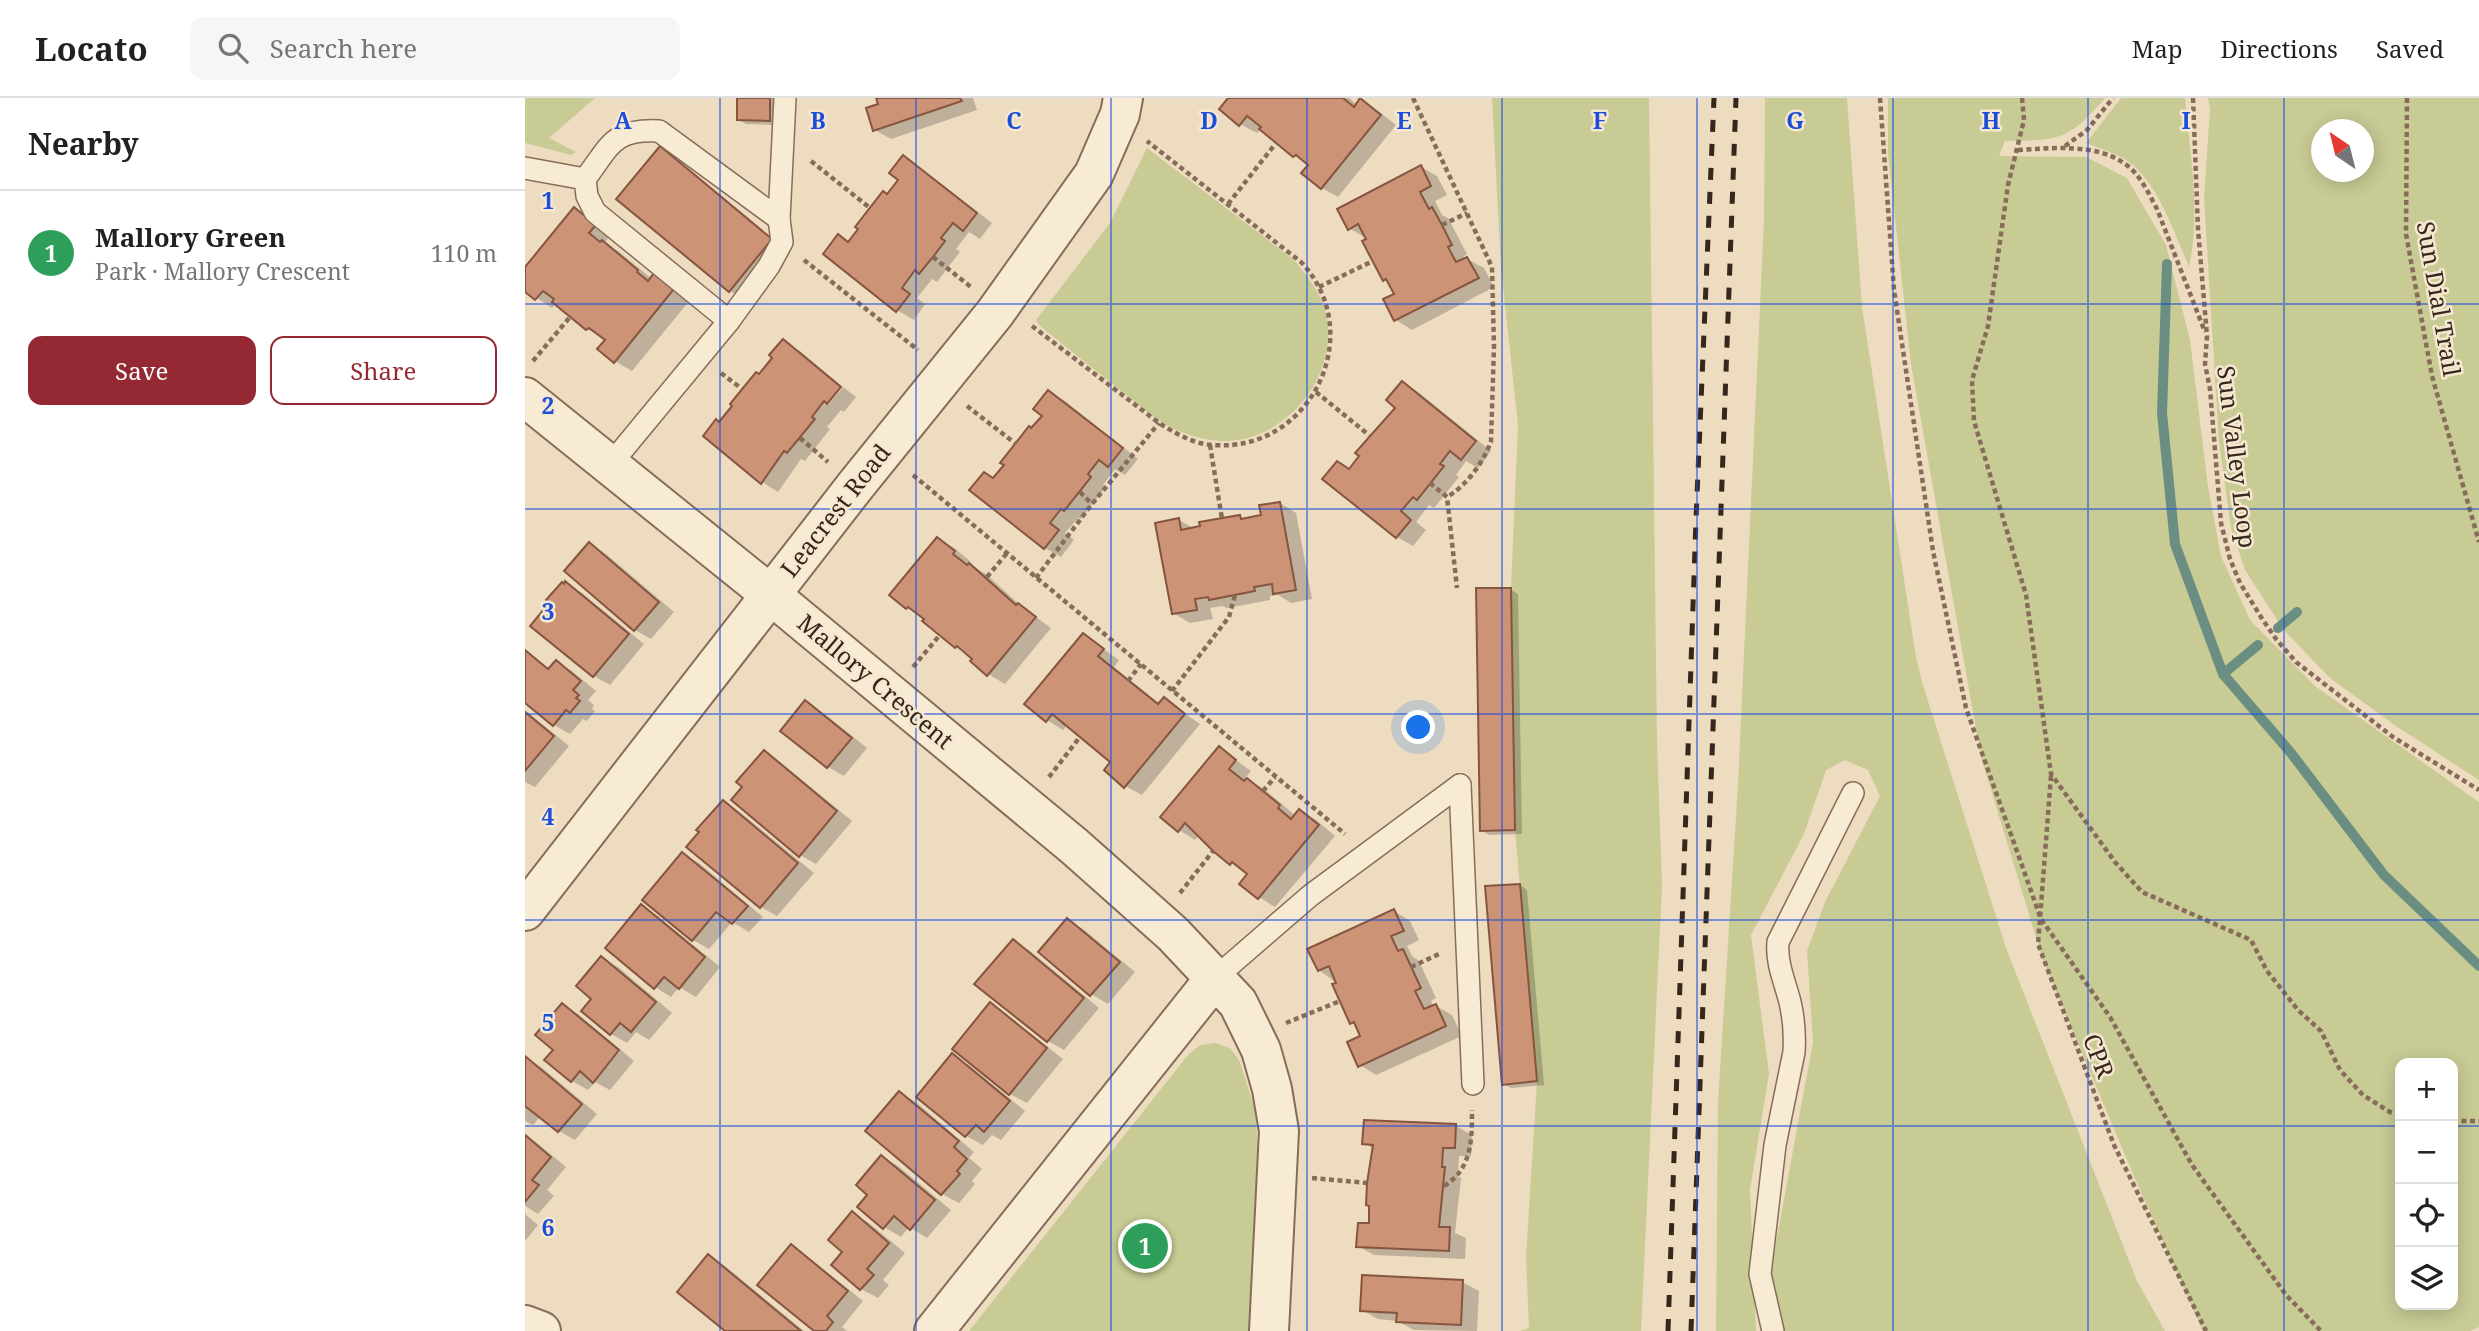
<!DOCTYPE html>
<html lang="en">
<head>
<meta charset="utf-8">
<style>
	:root { --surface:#fff; --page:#f6f6f6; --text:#202124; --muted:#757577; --line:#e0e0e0; --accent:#952933 }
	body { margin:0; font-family:"Noto Serif",serif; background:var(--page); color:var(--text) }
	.controls { position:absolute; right:21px; bottom:21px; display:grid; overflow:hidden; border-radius:14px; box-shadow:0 4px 18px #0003 }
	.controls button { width:63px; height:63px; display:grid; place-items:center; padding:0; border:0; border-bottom:2px solid var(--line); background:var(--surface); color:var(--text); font:35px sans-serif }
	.compass { position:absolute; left:1786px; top:21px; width:63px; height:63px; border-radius:50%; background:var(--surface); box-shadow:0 4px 18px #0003; rotate:325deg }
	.you { position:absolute; left:894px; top:630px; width:24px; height:24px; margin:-18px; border:5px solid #fff; border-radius:50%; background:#1a73e8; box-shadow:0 0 0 10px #1a73e833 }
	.badge { display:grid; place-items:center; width:46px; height:46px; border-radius:50%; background:var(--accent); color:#fff; font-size:23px; font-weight:700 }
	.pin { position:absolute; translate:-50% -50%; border:4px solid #fff; box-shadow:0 2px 7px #0006 }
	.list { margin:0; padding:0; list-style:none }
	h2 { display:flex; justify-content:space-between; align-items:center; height:91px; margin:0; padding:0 28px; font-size:30px }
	h2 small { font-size:23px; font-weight:400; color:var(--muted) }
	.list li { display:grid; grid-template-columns:46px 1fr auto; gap:21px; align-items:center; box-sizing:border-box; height:126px; padding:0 28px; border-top:2px solid var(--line) }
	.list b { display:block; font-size:26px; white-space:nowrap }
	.list p { margin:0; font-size:23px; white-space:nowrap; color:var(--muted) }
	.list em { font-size:23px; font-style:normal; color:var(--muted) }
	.actions { display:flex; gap:14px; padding:21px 28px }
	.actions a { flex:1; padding:16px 0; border:2px solid var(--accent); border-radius:14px; text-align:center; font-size:24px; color:var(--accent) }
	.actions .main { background:var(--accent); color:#fff }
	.icon { flex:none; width:38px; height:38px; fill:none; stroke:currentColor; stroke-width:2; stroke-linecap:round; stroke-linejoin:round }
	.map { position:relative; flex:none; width:1954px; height:1233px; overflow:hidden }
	header { display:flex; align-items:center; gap:42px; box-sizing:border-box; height:98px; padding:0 35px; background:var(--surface); border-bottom:2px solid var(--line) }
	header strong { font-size:33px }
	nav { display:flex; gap:38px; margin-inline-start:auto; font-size:24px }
	.search { width:490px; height:63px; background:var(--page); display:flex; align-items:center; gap:18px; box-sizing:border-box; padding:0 24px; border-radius:14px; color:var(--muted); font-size:26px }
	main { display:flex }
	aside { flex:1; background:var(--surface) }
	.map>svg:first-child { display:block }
	.green { fill:#c9cb95; fill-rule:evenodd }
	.shadow { fill:#0003 }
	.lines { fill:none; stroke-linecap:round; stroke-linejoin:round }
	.stream { stroke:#6b8e82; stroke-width:10 }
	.building { fill:#cc9377; stroke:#86553f; stroke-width:2 }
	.service-casing { stroke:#876d59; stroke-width:24 }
	.minor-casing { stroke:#876d59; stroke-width:42 }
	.path { stroke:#876d59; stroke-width:4.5; stroke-dasharray:5 3.5; stroke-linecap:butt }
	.service { stroke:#f8ebd4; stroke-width:21 }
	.minor { stroke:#f8ebd4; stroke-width:38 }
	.rail { stroke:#36271d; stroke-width:5; stroke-dasharray:12 12; stroke-linecap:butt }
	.grid { fill:none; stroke:#1d4ed8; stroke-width:2; stroke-opacity:0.55 }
	.labels { text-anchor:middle; stroke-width:5; stroke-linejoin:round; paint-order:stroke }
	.street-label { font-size:24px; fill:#36271d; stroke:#f5e7d0 }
	.grid-label { font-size:23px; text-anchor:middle; font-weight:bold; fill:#1d4ed8; stroke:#f5e7d0; stroke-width:5; stroke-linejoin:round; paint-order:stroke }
</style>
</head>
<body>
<header>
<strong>Locato</strong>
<div class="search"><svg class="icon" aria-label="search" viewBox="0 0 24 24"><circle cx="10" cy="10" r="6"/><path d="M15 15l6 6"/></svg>Search here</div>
<nav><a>Map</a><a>Directions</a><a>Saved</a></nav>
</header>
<main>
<aside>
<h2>Nearby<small></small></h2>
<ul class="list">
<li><span class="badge" style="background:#2e9e5b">1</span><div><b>Mallory Green</b><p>Park · Mallory Crescent</p></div><em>110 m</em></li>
</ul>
<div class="actions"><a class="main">Save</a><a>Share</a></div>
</aside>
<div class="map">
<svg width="1954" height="1233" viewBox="0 0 1954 1233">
	<rect width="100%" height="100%" fill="#eedcc1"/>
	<!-- green -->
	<g class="green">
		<polygon points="0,0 70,0 24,40 51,54 46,57 0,45"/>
		<polygon points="967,0 1124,0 1132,642 1137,788 1116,1233 995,1233 1004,1230 1001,1159 1012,983 990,732 986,490 993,327 976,170"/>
		<polygon points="1240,0 1322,0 1337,209 1391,559 1397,584 1481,850 1612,1183 1640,1233 1257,1233 1245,1177 1288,944 1282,853 1300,804 1355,698 1343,672 1320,662 1301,672 1279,736 1226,837 1244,976 1225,1092 1231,1233 1191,1233 1193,1004 1213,687 1239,121"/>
		<path d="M1363,0h217c-37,43 -45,42 -100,43l-6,15 87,1 41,21 39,67 24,95 18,147 13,69 29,64 65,66 164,116v525l-9,4h-267l-67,-150 -93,-221 -62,-203 -70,-393 -23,-210zM1875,965h53v242h-53z"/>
		<path d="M1596,0h64c5,55 16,115 4,169 -14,-33 -32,-87 -63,-107 -12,-7 -27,-12 -40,-17z"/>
		<path d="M1683,0h271v682l-83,-54 -66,-48 -47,-49 -38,-59 -14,-42 -12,-86 -15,-244 6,-89zM1797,32h42v42h-42z"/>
		<path d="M622,50l146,111c14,16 28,34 33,55 15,68 -51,140 -120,125 -11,-2 -26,-7 -36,-12 -17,-9 -32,-23 -47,-35 -28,-22 -56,-44 -84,-67l-3,-5 74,-97z"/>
		<polygon points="690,945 705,950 714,962 730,1011 734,1063 725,1233 444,1233 663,957 675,947"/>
	</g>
	<!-- shadow -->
	<g class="shadow">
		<polygon points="214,0 253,0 252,27 221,26 213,21"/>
		<polygon points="353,0 448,0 452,12 366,41 350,32 355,7"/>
		<polygon points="705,0 824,0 832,7 836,3 852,12 871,27 813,99 797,90 785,67 769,57 736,31 732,35 715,26"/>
		<polygon points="143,54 254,146 212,197 205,193"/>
		<polygon points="378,59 394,69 467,125 455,141 444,134 431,151 435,154 424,168 412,184 407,181 392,200 400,206 389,222 372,212 314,138 325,145 375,81"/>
		<polygon points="896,69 912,78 922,97 910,103 917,117 923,120 942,156 939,158 940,162 942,161 959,170 969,189 887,232 871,222 860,202 871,196 865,185 859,181 844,142 824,130"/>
		<polygon points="50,111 66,121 86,137 79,145 93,153 127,181 129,177 165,202 107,273 90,263 82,242 62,231 31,205 27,210 0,192 0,172"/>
		<polygon points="258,244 275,253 315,287 299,307 303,307 318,289 331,299 319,314 316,312 302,329 305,331 280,363 276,361 253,394 237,384 195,326 235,278"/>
		<polygon points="877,285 893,294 966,353 953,370 941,363 931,377 934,379 909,410 904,407 891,424 901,432 888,448 872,439 825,372 872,310"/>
		<polygon points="524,294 540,303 613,361 600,377 590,371 578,387 581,389 556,421 553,420 540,435 549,442 536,459 520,450 447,392 470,382 519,318"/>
		<polygon points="755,405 771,415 787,501 766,505 753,497 745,498 745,502 702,510 697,508 685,510 688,521 665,525 648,515 654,422 670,431 715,418 720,422 738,418"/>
		<polygon points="413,441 429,450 445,463 443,466 461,476 497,509 526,530 480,586 463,576 450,560 431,549 401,521 367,497"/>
		<polygon points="65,446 81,456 149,514 126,541 110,532"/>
		<polygon points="41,486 57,495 119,546 85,587 69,578 8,527"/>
		<polygon points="985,491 993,496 997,736 964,737 956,732"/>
		<polygon points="559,537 594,562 589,569 635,606 639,601 675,626 617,697 600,688 588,664 542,627 538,632 522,622"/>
		<polygon points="0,554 25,571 31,564 47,573 71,593 63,602 69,607 67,611 70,613 62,623 58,621 45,636 29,627 0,603"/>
		<polygon points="280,604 297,614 342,650 319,678 303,669 257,632"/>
		<polygon points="0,612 44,648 10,689 0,684"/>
		<polygon points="694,650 726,673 720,680 739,691 771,718 775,713 791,722 810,738 750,809 734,799 724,776 706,765 674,737 670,742 654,732"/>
		<polygon points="239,654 255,664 327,723 291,766 275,757 219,689"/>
		<polygon points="199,704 215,714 289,775 252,818 236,809 164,748"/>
		<polygon points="158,756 174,765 238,819 224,834 207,824 184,851 168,842"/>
		<polygon points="995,787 1002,792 1019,987 986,990 978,986"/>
		<polygon points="116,809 133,818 195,869 171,899 154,889 146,899 130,889"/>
		<polygon points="869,813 885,823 894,842 882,848 887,858 894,863 911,900 906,903 909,909 911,908 927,917 937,938 851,977 835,967 838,939 833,929 827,925 813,886 794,872"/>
		<polygon points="542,822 558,831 610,874 583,906 566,896"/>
		<polygon points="488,843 504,852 574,910 539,952 523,943"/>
		<polygon points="77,860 93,869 147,915 124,942 111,934 102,945 86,936 69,901"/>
		<polygon points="465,906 481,916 538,961 502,1005 485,996 430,950"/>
		<polygon points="37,907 53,916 109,963 85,992 70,984 63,992 47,983 30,952"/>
		<polygon points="427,958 444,967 500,1013 476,1042 467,1037 458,1047 441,1038 394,998"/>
		<polygon points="0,960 16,969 72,1016 50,1042 34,1033 16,1018 8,1027 0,1023"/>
		<polygon points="375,995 391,1004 449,1054 444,1060 457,1071 447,1083 450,1086 434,1105 417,1096 343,1032"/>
		<polygon points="931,1028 947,1037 946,1058 934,1058 933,1079 936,1080 930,1135 941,1140 940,1161 849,1157 833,1148 845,1127 849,1051 839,1045"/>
		<polygon points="0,1035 41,1069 22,1092 29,1098 13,1116 0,1108"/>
		<polygon points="357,1059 373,1068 426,1112 402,1140 384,1129 376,1139 359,1129 335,1109 345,1097"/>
		<polygon points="0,1114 1,1117 13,1127 0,1143"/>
		<polygon points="328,1116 344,1125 380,1155 358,1182 364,1187 353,1200 336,1191 308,1167 319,1154"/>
		<polygon points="266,1149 282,1158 338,1203 317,1229 322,1233 291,1233"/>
		<polygon points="183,1158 200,1168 279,1233 203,1233"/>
		<polygon points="937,1184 954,1193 952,1233 889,1232 872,1223 853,1221 837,1212"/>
	</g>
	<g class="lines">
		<!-- stream -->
		<g class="stream">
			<polyline points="1642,166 1637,315 1650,446 1698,576 1766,655 1859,777 1954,868"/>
			<polyline points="1753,530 1772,514"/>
			<polyline points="1698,576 1733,547"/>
		</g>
	</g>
	<!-- building -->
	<g class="building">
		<polygon points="212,0 245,0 245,23 212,22"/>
		<polygon points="351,0 435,0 437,3 348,33 341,10 353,6"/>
		<polygon points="703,0 818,0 829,9 835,0 856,17 796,91 776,75 783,67 771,57 768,59 734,31 736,29 722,18 714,28 694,11"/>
		<polygon points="135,48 247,141 204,194 91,101"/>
		<polygon points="378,57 452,115 438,133 428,125 416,140 420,143 408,159 394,176 390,172 377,190 385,196 371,214 298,156 313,136 323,144 333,131 330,129 358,93 362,96 373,82 364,75"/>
		<polygon points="896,67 906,88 895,94 904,111 907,109 917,127 927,147 923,149 931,164 942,159 954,180 869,223 858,201 869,196 861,181 858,183 837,143 841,141 833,126 823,132 812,111"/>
		<polygon points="49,109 71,127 64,135 75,144 77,142 113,172 112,174 123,183 129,175 149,191 89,265 72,251 80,242 64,230 61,232 27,204 29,201 18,193 10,202 0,194 0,169"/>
		<polygon points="258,241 316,289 302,306 299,303 287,319 290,321 262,355 259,353 236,386 178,338 191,321 194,324 207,308 205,306 231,274 234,276 247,260 244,257"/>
		<polygon points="877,283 951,343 936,362 925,353 915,366 919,368 892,402 888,399 876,413 886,422 871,440 797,381 812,363 824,371 834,358 830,355 870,310 861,302"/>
		<polygon points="523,292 598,350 583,369 574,362 563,376 566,379 539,413 536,411 525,425 534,432 519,451 444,392 459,374 468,380 479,367 475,365 504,328 506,330 517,318 508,311"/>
		<polygon points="755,404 771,492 748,496 747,486 729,489 730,493 684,502 683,499 670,501 672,512 647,516 630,425 654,420 656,432 675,428 674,424 715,417 716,421 736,417 734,407"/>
		<polygon points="412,439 430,453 428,456 442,467 444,465 491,507 493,505 511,519 462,578 445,563 447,561 432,548 430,550 397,523 399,521 383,509 381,511 364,497"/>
		<polygon points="64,444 134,504 109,533 39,473"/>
		<polygon points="40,483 104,536 68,579 5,528 24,505 21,502 37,484 39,486"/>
		<polygon points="951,490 986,490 990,732 955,733"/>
		<polygon points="558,535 579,551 573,558 633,606 639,599 660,616 599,690 579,672 585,664 527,616 521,624 499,606"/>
		<polygon points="0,552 23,571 31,562 56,583 48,592 54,597 51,600 55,603 45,615 41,612 28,628 0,605"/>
		<polygon points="280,602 327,640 302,670 255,633"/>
		<polygon points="0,614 29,638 0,673"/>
		<polygon points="694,648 711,662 704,671 719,683 722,680 755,707 753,710 766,721 774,711 794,727 733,801 714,786 722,776 707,764 705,767 688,753 660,725 653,734 635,719"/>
		<polygon points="239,652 312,713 274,759 206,702 217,689 211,684"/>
		<polygon points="198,702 273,765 235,810 161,749 174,734 171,732"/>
		<polygon points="157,754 223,808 207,826 191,814 167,843 117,802"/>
		<polygon points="995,786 1012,983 977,987 960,788"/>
		<polygon points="116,806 180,859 154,891 139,879 129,891 80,850"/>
		<polygon points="869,811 879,833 866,838 873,853 878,851 896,890 890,893 899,911 911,906 921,928 833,969 822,944 835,938 829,924 825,926 807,886 811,885 804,868 793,873 782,851"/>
		<polygon points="542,820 595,864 565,898 513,854"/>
		<polygon points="488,841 559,900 522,944 449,886"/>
		<polygon points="76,858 131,904 106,934 95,925 85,937 56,913 66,901 51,888"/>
		<polygon points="465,904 522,950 484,997 427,951"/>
		<polygon points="37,905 94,952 68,985 55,973 46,984 19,962 28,952 10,937"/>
		<polygon points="427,955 485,1003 459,1034 451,1027 440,1039 391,999"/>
		<polygon points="0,958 57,1006 33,1034 0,1008"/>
		<polygon points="374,993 434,1043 429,1049 442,1061 432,1073 435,1076 416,1097 340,1033"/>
		<polygon points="839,1022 931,1026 930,1050 918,1050 917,1069 920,1069 914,1129 925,1129 924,1153 831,1149 833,1125 844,1125 844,1108 841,1107 842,1085 848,1047 837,1046"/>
		<polygon points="0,1037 26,1059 7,1082 14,1087 0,1104"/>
		<polygon points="356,1057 410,1102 385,1132 369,1118 358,1131 332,1109 342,1097 331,1087"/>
		<polygon points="327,1113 364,1145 342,1171 349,1177 335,1192 306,1167 317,1154 303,1142"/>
		<polygon points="266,1146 323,1193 302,1218 308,1224 301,1233 289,1233 232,1187"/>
		<polygon points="183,1156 276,1233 200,1233 152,1194"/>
		<polygon points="837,1177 938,1182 936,1227 871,1224 872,1215 835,1213"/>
	</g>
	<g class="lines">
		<!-- service casing -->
		<g class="service-casing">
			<g id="service">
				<polyline points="0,70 60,81"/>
				<path d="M204,223l-134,-109 -8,-16 -2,-17c26,-34 27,-50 74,-48l120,88"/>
				<polyline points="85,367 204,223 244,168 257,144 254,121 260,0"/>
				<polyline points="935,687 948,986"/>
				<polyline points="690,880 786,797 935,687"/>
				<path d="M1248,1233l-13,-57 15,-129 19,-93c1,-17 0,-33 -4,-50 -5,-20 -14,-39 -12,-60l75,-149"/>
			</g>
		</g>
		<!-- minor casing -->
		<g class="minor-casing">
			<g id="minor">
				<polyline points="0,299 246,497 549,748 648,836 713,905 736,952 747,991 754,1033 744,1233"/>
				<polyline points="0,813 331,387 470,215 569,76 595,16 598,0"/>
				<polyline points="0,1227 16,1233"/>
				<polyline points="409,1233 690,880"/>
			</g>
		</g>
		<!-- path -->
		<g class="path">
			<path d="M888,0l79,169 2,80 -3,94c-7,21 -25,45 -44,56"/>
			<polyline points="1355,0 1369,192 1408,453 1441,610 1516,821 1585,919 1667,1067 1761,1197 1796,1233"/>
			<polyline points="1497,0 1499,22 1483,87 1463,228 1447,282 1449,323 1501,497 1526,676 1590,764 1617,794 1726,842 1742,873 1773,912 1796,933 1815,972 1838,997 1865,1014 1875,1017"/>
			<polyline points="1668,0 1673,131 1682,238 1680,266 1685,291 1696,425 1705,461 1715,485 1736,519 1751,541 1771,564 1868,639 1954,692"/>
			<polyline points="1882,0 1881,136 1907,278 1954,444"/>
			<polyline points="1540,48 1562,32 1588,0"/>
			<path d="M1493,52c33,-2 79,-7 107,14 15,10 24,30 32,45l48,123"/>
			<polyline points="286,63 345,110"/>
			<polyline points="703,106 751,45"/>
			<polyline points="917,127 942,115"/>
			<polyline points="408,159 446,189"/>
			<polyline points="279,162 393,252"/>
			<polyline points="794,189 848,163"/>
			<path d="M507,228l127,97c16,10 34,21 54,22 97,8 156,-111 88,-183l-154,-121"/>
			<polyline points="8,263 45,219"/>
			<polyline points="196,275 217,291"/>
			<polyline points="791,294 844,337"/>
			<polyline points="442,308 491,346"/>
			<polyline points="275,340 303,364"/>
			<polyline points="685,347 697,421"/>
			<polyline points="388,377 820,736"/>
			<polyline points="905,385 922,399 932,490"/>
			<polyline points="555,394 567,406"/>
			<polyline points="462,479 482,455"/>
			<polyline points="511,480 567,406 634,325"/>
			<polyline points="388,569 414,538"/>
			<polyline points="603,583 616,566"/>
			<polyline points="647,593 704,519 710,497"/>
			<polyline points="1526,678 1513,846 1589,1047 1681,1233"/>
			<polyline points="524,679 555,639"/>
			<polyline points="738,693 750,679"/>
			<polyline points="655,795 688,753"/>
			<polyline points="886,869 914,856"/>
			<polyline points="761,925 815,903"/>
			<polyline points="1928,1023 1954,1023"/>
			<polyline points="787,1080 842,1085"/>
			<path d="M919,1088c28,-17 28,-46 28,-76"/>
		</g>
		<!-- service -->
		<use href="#service" class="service"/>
		<!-- minor -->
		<use href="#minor" class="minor"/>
		<!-- rail -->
		<g class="rail">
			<polyline points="1143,1233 1171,421 1189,0"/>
			<polyline points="1166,1233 1211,0"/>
		</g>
	</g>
	<!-- grid -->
	<path class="grid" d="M195,0v1233M391,0v1233M586,0v1233M782,0v1233M977,0v1233M1172,0v1233M1368,0v1233M1563,0v1233M1759,0v1233M0,206h1954M0,411h1954M0,616h1954M0,822h1954M0,1028h1875M1928,1028h26"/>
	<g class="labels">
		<!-- street labels -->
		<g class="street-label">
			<text transform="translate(1913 201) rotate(80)" y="8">Sun Dial Trail</text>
			<text transform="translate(1711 359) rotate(83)" y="8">Sun Valley Loop</text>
			<text transform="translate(311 413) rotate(-52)" y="8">Leacrest Road</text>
			<text transform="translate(350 584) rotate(40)" y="8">Mallory Crescent</text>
			<text transform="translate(1573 958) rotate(69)" y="8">CPR</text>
		</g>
	</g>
	<g class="grid-label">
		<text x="98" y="31">A</text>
		<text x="293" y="31">B</text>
		<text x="489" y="31">C</text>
		<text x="684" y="31">D</text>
		<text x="879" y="31">E</text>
		<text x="1075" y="31">F</text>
		<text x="1270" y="31">G</text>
		<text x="1466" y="31">H</text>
		<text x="1661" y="31">I</text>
		<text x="23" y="111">1</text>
		<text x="23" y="316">2</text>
		<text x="23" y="522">3</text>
		<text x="23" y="727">4</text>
		<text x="23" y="933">5</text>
		<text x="23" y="1138">6</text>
	</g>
</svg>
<div class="controls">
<button>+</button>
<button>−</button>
<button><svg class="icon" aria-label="locate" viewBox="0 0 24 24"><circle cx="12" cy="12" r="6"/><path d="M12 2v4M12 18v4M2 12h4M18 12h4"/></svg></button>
<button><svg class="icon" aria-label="layers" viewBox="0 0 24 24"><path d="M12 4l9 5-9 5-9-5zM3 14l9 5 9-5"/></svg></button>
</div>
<svg class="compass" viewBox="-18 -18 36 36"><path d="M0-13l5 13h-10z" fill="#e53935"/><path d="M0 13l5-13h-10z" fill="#757577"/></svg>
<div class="you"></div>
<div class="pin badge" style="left:620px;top:1148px;background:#2e9e5b">1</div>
</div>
</main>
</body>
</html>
